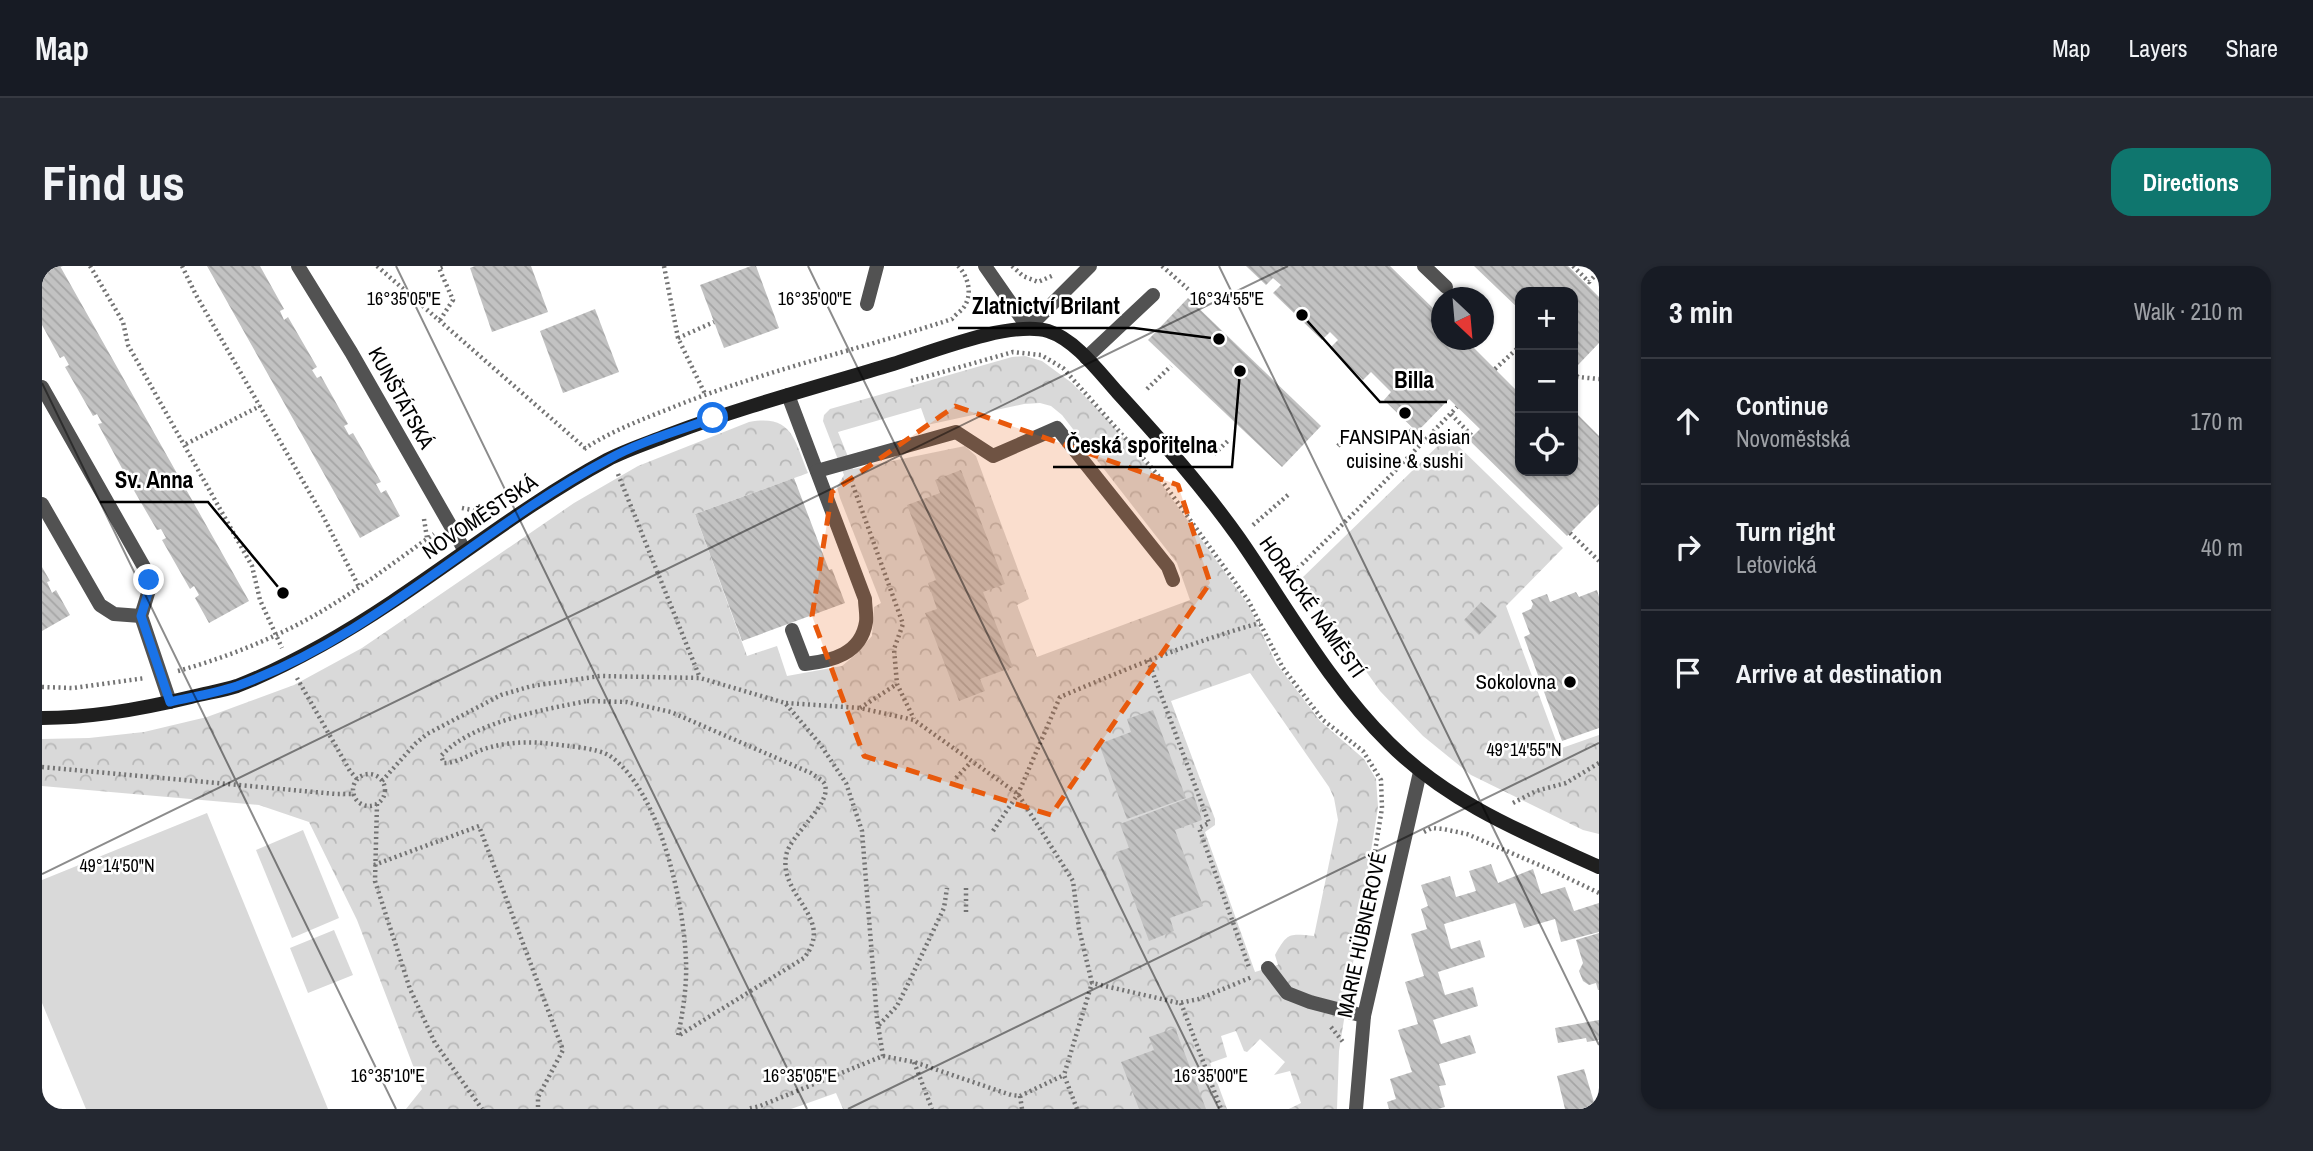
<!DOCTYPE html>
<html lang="en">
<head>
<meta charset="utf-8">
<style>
	:root { --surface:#171b24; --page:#242831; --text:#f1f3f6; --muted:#9ea1a6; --line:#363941; --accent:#0f766e }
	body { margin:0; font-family:"Archivo Narrow",sans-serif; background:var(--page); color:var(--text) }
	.controls { position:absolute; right:21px; top:21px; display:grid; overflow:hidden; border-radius:14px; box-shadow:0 2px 5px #0004 }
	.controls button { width:63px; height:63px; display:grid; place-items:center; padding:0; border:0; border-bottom:2px solid var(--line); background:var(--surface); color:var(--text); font:35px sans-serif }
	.compass { position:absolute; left:1389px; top:21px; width:63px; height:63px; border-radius:50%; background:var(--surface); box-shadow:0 2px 5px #0004; rotate:154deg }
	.stop { position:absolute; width:21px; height:21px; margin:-16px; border:5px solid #1a73e8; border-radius:50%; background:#fff }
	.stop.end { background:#1a73e8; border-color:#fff; box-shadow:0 2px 7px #0008 }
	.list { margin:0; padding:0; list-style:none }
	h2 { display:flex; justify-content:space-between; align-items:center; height:91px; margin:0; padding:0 28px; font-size:30px }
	h2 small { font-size:23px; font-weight:400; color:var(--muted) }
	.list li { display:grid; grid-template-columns:46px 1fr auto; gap:21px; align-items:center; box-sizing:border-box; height:126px; padding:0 28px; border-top:2px solid var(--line) }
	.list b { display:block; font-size:26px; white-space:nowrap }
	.list p { margin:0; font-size:23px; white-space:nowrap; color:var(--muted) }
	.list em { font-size:23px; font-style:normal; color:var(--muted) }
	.icon { flex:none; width:38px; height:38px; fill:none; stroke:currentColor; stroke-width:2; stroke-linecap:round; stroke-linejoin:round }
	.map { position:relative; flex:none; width:1557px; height:843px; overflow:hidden; border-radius:21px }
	header { display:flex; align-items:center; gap:42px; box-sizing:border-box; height:98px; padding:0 35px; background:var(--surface); border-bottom:2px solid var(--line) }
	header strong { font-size:33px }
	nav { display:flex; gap:38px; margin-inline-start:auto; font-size:24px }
	.intro { display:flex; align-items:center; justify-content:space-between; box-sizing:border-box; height:168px; padding:0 42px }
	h1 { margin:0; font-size:49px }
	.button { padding:18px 32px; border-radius:21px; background:var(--accent); color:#fff; font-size:24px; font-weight:700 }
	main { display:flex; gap:42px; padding:0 42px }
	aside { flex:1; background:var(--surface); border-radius:21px; box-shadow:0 2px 5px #0004 }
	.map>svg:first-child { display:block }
	.grass { fill:#d9d9d9 }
	.forest { fill:url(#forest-crowns); fill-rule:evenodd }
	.building { fill:url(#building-back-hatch) }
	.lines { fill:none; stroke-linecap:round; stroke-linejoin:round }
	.path { stroke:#747474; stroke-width:4.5; stroke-dasharray:2 3.5; stroke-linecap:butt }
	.lane { stroke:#525252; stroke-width:14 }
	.street { stroke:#525252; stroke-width:14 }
	.secondary { stroke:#1f1f1f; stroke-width:14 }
	.route { stroke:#1a73e8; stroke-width:9 }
	.marked { fill:#e8590c; fill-opacity:0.2; stroke:#e8590c; stroke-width:5; stroke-dasharray:14 9; stroke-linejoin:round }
	.ticks { fill:none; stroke:#000; stroke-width:2; stroke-opacity:0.45 }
	.poi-dot { fill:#000; stroke:#fff; stroke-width:2.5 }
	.labels { text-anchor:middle; stroke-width:5; stroke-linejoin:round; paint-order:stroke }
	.street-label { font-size:21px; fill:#000; stroke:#fff }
	.poi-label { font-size:21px; fill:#000; stroke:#fff }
	.ticks-label { font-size:18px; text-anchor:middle; fill:#000; stroke:#fff; stroke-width:5; stroke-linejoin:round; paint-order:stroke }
	.leader { fill:none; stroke:#000; stroke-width:2.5 }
	.callout-dot { fill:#000; stroke:#fff; stroke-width:2.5 }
	.callout-label { font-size:23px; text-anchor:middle; font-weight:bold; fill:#000; stroke:#fff; stroke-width:5; stroke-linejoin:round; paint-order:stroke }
</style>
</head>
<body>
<header>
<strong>Map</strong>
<nav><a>Map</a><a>Layers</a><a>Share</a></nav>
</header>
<div class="intro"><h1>Find us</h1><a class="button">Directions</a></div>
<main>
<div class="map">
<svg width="1557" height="843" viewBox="0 0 1557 843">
	<defs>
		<pattern id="forest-crowns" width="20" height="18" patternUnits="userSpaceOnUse" patternTransform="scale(1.75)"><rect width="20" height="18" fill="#d9d9d9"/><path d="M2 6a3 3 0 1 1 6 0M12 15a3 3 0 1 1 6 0" fill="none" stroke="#b8b8b8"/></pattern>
		<pattern id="building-back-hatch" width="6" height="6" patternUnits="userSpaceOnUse" patternTransform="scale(1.75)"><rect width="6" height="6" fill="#c2c2c2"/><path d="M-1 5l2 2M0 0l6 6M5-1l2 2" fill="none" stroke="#a5a5a5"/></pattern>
	</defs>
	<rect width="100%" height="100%" fill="#fff"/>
	<!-- grass -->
	<g class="grass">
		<polygon points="165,547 286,843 44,843 0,737 0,614"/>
		<polygon points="261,564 297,652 250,672 214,584"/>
		<polygon points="292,664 311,709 266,727 248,682"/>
	</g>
	<!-- forest -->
	<g class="forest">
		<path d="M983,90l17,5 30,22 34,35 49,57 94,131 27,57 44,58 44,38 12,20 2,28 -39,244 -2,58h-48l12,-6 -11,-32 -16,4 11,-13 -25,-23 -13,13 -3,-1 -8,-20 -15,5 6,21 -17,6 17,46h-384l-7,-16 -45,16h-385l16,-20 -65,-169 -48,-98 -50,-17 -217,-19v-47l47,-1 55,-6 63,-15 87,-32 68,-37 212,-145 64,-37 111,-44c43,-8 45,17 59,51l-113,41 52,142 30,-10 10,30 55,-10 13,-11 17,-19 2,-29 7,-4 -41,-105 -3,-11 7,-12 -21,-54 1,-6 6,-6 182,-52zM998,137l11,3 11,9 115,148 13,37 -153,57 -20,-52 12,-6 -53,-143 -11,-10 -112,23 -15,-37 83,-24 6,17 97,-21zM1208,407l79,114 5,11 4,22 -24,116c-25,-2 -26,-4 -39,19l3,10 -23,7 -50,-140 10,-7v-6l-44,-118z"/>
		<polygon points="1406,170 1521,282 1464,340 1517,483 1557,469 1557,568 1541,564 1429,509 1381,470 1338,425 1259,313"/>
	</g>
	<!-- building -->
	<g class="building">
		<polygon points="0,0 18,0 207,335 167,357 153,332 157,329 152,320 148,323 120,274 124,272 119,263 115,264 87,216 92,213 86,204 82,206 56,158 60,157 55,148 51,150 23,101 27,99 22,90 18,92 0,59"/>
		<polygon points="165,0 218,0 242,43 238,45 242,54 246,51 275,101 270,104 275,112 279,110 306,158 302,160 307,169 311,167 339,216 334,218 339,227 344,224 358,250 318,272"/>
		<polygon points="433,0 489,0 506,46 450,66 428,2"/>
		<polygon points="709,0 714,0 737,62 682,82 658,19"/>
		<polygon points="1204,0 1348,0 1399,50 1399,74 1424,74 1475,125 1478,122 1478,205 1531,205 1531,144 1557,170 1557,238 1525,270 1427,174 1438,163 1407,133 1375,166 1342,134 1349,126 1329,106 1321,114 1288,82 1296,74 1288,66 1280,74 1231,27 1239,19 1231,12 1224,19"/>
		<polygon points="1432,0 1526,0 1557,31 1557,77 1536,99 1531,94 1531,26 1478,26 1478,44"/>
		<polygon points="1146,32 1279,160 1240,201 1106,74"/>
		<polygon points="553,43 577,106 521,127 498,65"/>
		<polygon points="919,204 963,318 941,326 971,401 938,413 943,425 917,435 883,347 895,343 886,317 894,314 865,239 898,227 893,214"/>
		<polygon points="752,212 787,304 790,303 803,337 700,375 653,248"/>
		<polygon points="0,301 8,315 5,316 10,327 14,324 28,349 0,365"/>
		<polygon points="1555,324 1557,331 1557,462 1520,475 1482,371 1488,368 1480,347 1489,343 1491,338 1489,334 1505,328 1508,336 1534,326 1537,331"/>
		<polygon points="1439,336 1455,350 1437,369 1422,354"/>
		<polygon points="1111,444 1144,532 1085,553 1057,478 1089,466 1085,453"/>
		<polygon points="1152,530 1160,554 1133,564 1161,640 1128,652 1132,665 1107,675 1074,586 1087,582 1078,558"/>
		<polygon points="1449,598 1456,617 1491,603 1499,628 1523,621 1532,645 1557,637 1557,666 1519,676 1513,653 1482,662 1473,637 1402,658 1409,683 1438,674 1443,691 1396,706 1403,729 1431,721 1436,740 1391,754 1399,778 1428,769 1434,787 1397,798 1404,819 1397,820 1403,841 1396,843 1347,843 1345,836 1354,833 1348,813 1370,806 1356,764 1376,758 1363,716 1382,710 1369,668 1385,663 1379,643 1386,640 1379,619 1408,610 1414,631 1434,625 1427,605"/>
		<polygon points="1557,667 1557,724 1556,724 1554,717 1547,719 1541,715 1537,705 1541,697 1534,674"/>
		<polygon points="1557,754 1557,774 1545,776 1544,772 1516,777 1513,762"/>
		<polygon points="1133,762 1164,843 1097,843 1079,796 1112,784 1107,771"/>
		<polygon points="1542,803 1554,843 1523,843 1515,810"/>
	</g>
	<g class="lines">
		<!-- path -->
		<g class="path">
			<polyline points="48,0 81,56 86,79 210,300 218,334 240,382"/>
			<polyline points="140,0 154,29 281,250 317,321"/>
			<polyline points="335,0 543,182"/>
			<polyline points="622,0 636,72 663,128"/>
			<polyline points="970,0 981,10 996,16 1012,9"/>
			<polyline points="1120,0 1146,23"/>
			<polyline points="1531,0 1547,16 1557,5"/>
			<polyline points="398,54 411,34 397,2 403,0"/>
			<polyline points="636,72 672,56"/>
			<polyline points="1453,103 1478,80"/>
			<polyline points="1531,106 1536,111 1557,113"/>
			<polyline points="869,115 971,86 999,89 1021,102 1115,208 1206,334 1241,402 1281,454 1321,485 1339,514 1340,542 1321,660"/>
			<polyline points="1105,123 1129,100"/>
			<polyline points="1409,148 1431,171"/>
			<polyline points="1367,164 1381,177"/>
			<polyline points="144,178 218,140"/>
			<polyline points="1296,180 1302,173"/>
			<path d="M542,183c27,-18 57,-29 87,-41 91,-37 187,-58 281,-89 3,-4 9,-8 12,-12 9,-13 4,-31 -6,-41"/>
			<polyline points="1172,188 1188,173"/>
			<polyline points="576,208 658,412"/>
			<polyline points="809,214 861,358 852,383 855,418 872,453"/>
			<polyline points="420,242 435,245 452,240"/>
			<polyline points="382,253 385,272"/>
			<polyline points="1211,259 1246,229"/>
			<polyline points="1528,267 1557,295"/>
			<polyline points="1248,310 1315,244 1415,141"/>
			<polyline points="1106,394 1167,557 1157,562 1207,701"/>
			<path d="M136,405c50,-14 100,-34 144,-60 39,-23 75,-51 112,-77"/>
			<polyline points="255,412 308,505 315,513"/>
			<polyline points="0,421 31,422 103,412"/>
			<path d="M545,435l40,1 44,10 140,61c4,3 10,6 13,10 11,19 -35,52 -38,73 -7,41 50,62 18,102l-126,78c5,-25 9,-50 8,-75 -2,-58 -26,-170 -76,-205 -12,-8 -43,-10 -58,-12 -23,-3 -46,-2 -68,5 -14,5 -26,14 -40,14l-3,-7c31,-34 101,-46 146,-55z"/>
			<polyline points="744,437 818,442 872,454 976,528 1031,615 1037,663 1050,717 1137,737 1157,733 1210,711"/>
			<polyline points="818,442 855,418"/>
			<polyline points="0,501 294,528 311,528"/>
			<circle cx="327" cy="524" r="16"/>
			<polyline points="914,512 929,496"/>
			<polyline points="340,515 373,478 385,468 459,429 490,420 558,410 658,412 743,437 778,478 804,517 820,565 835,753 841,790 718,840 705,843"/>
			<polyline points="1471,537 1494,525 1524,517 1557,497"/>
			<polyline points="335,538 333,615 368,723 393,777 440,843"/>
			<path d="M951,565l25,-37 42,-97c66,-28 131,-55 200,-74"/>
			<polyline points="1382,566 1390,562 1401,563 1425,568 1509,604 1557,627"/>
			<polyline points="332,599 437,560 521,784 496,831 496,843"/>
			<polyline points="924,646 924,620"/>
			<polyline points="1139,737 1179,843"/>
			<polyline points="837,759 855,740 865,720 902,642 905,622"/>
			<polyline points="1289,761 1301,776"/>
			<polyline points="841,790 872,796 969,829 978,830 1022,809"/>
			<polyline points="872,796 890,843"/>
			<polyline points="978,830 980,843"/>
			<polyline points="1035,843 1022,809 1050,717"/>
		</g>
		<!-- lane -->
		<g class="lane">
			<polyline points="1382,0 1404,21"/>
			<polyline points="825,38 835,0"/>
			<polyline points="1044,92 1111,29"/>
			<path d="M746,129l77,204c0,7 2,16 1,23 -5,32 -34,39 -61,42l-13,-34"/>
			<polyline points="775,205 914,166 951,190 1015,162 1126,301 1131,314"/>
			<polyline points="1226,702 1245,727 1268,736 1322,750"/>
		</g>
		<!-- street -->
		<g class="street">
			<polyline points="256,0 309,86 423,285"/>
			<polyline points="943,0 986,62 1048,0"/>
			<polyline points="0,121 102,301 107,324 99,350 128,436"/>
			<polyline points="0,238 58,339 72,348 99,350"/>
			<polyline points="1314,843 1322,750 1378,506"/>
		</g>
		<!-- secondary -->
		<path class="secondary" d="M0,452c51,0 100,-9 149,-21 15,-4 31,-6 46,-11 29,-11 58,-26 85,-41 99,-55 185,-131 285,-185 19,-10 41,-17 61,-25 73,-28 149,-48 225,-71 38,-12 118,-44 155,-33 28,9 51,41 70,62 43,47 84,93 121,145 48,69 90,146 150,205 60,60 135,90 210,124"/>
	</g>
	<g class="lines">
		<!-- route -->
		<path class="route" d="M107,314v10l-8,26 29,86c22,-5 46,-9 67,-16 138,-50 244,-159 372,-227 32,-18 70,-28 104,-41"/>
	</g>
	<!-- marked area -->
	<path class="marked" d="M913,140l223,79 32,98 -159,232 -187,-59 -52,-140 20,-124z"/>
	<!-- ticks -->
	<path class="ticks" d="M354,0l411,843M766,0l411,843M1177,0l380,779M0,117l354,726M0,608l1246,-608M806,843l751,-366"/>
	<!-- markers -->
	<g class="poi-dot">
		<circle cx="1363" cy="147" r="7"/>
		<circle cx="1528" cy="416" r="7"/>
	</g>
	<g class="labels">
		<!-- street labels -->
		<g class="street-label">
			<text transform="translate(359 132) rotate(61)" y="7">KUNŠTÁTSKÁ</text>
			<text transform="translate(438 251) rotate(-34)" y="7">NOVOMĚSTSKÁ</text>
			<text transform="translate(1270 341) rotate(55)" y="7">HORÁCKÉ NÁMĚSTÍ</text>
			<text transform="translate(1320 669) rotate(-78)" y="7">MARIE HÜBNEROVÉ</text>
		</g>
		<!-- poi labels -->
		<g class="poi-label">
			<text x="1363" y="178">FANSIPAN asian<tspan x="1363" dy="24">cuisine &amp; sushi</tspan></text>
			<text x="1514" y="423" text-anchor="end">Sokolovna</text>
		</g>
	</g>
	<g class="ticks-label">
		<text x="362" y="39">16°35'05"E</text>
		<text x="773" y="39">16°35'00"E</text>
		<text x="1185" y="39">16°34'55"E</text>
		<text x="1482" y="490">49°14'55"N</text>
		<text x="75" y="606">49°14'50"N</text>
		<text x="346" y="816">16°35'10"E</text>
		<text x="758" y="816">16°35'05"E</text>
		<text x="1169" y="816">16°35'00"E</text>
	</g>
	<!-- callouts -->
	<path class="leader" d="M1177 73L1092 62H916M1260 49L1338 136H1405M1198 105L1190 201H1011M241 327L166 236H58"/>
	<g class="callout-dot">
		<circle cx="1177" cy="73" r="7"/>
		<circle cx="1260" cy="49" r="7"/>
		<circle cx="1198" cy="105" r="7"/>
		<circle cx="241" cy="327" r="7"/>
	</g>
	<g class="callout-label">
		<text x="1004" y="48">Zlatnictví Brilant</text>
		<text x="1372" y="122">Billa</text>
		<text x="1100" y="187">Česká spořitelna</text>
		<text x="112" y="222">Sv. Anna</text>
	</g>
</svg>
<div class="controls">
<button>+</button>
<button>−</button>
<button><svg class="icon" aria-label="locate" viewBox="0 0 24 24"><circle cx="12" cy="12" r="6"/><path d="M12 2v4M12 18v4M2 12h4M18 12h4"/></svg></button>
</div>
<svg class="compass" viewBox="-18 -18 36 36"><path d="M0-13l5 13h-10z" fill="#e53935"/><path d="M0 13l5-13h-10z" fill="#9ea1a6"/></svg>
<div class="stop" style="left:671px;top:152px"></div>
<div class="stop end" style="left:107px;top:314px"></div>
</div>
<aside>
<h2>3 min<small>Walk · 210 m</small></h2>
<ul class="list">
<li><svg class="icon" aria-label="ahead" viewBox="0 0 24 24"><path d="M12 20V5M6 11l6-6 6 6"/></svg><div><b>Continue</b><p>Novoměstská</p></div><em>170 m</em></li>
<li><svg class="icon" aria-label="right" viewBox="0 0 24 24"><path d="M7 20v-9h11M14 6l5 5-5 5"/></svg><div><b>Turn right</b><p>Letovická</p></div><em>40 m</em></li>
<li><svg class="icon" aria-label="arrive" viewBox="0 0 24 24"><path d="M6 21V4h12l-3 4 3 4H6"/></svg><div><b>Arrive at destination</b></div></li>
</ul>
</aside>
</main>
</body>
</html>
